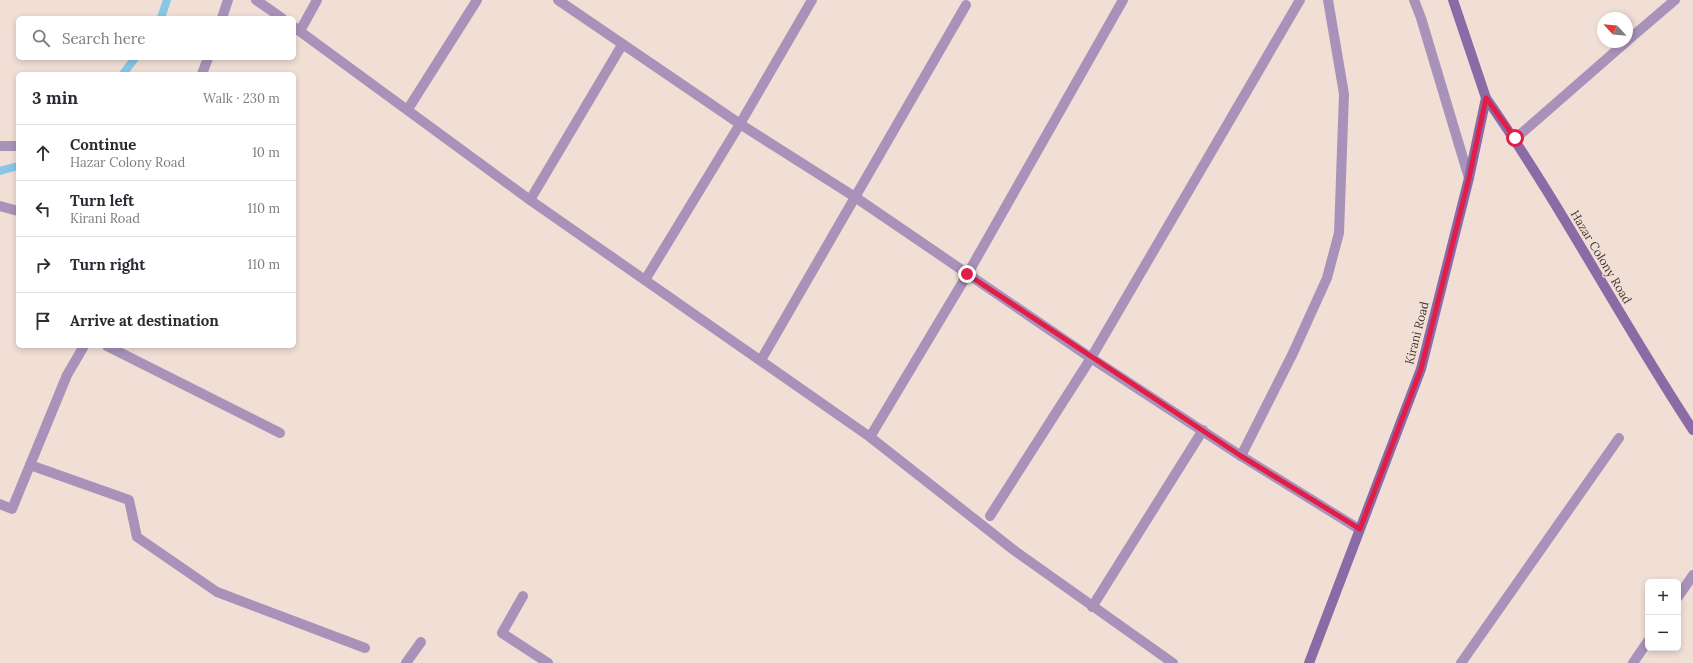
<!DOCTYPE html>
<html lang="en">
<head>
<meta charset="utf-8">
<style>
	:root { --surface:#fff; --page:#f2f2f3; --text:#2b2b33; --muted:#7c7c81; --line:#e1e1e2 }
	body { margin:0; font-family:Lora,serif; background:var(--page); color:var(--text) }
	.controls { position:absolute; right:12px; bottom:12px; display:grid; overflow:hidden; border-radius:6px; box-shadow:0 2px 6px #0003 }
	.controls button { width:36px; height:36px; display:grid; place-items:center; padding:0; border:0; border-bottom:1px solid var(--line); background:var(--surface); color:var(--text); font:20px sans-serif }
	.compass { position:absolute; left:1597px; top:12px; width:36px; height:36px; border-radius:50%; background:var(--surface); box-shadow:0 2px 6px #0003; rotate:296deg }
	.stop { position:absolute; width:12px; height:12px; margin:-9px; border:3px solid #e11d48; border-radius:50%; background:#fff }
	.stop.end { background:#e11d48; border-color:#fff; box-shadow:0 1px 4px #0008 }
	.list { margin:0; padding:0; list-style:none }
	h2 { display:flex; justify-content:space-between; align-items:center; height:52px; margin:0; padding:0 16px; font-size:17px }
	h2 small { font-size:13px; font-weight:400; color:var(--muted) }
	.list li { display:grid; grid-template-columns:26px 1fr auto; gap:12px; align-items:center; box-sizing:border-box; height:56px; padding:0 16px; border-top:1px solid var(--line) }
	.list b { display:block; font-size:15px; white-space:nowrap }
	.list p { margin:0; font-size:13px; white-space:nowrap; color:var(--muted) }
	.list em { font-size:13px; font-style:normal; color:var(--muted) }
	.icon { flex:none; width:22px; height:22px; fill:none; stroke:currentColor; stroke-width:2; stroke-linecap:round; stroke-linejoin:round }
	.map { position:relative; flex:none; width:1693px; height:663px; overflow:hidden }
	.search { position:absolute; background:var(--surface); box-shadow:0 2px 6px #0003; left:16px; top:16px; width:280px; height:44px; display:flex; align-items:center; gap:10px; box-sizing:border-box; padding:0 14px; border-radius:6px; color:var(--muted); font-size:15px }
	.panel { position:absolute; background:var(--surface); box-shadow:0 2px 6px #0003; left:16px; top:72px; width:280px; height:276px; border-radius:6px }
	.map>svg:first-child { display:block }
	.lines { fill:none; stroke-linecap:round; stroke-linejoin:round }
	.stream { stroke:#86c7e6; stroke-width:8 }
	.lane { stroke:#a892ba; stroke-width:10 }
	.street { stroke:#a892ba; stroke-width:10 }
	.secondary { stroke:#8b6ba5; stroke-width:10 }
	.route { stroke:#e11d48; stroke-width:5 }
	.labels { text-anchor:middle; stroke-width:3; stroke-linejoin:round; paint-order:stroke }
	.street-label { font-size:12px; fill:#3f3834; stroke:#f1dfd6 }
</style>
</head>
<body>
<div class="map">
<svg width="1693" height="663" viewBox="0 0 1693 663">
	<rect width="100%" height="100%" fill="#f1dfd6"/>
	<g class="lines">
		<!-- stream -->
		<g class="stream">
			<polyline points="161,18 167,0"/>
			<polyline points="123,74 135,58"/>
			<polyline points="0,171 18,166"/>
		</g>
		<!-- lane -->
		<g class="lane">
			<polyline points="256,0 282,18"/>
			<polyline points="294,27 530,200 870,437 1015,551 1173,663"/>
			<polyline points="300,31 317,0"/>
			<polyline points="408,109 477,0"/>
			<polyline points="0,146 18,146"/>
			<polyline points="530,200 622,45"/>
			<polyline points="645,280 740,124 812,0"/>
			<polyline points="107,346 280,433"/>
			<polyline points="761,360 966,5"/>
			<polyline points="870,437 967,275 1123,0"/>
			<polyline points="1241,456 1293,353 1327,278 1339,233 1344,94 1328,0"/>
			<polyline points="30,465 129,500 137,537 217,592 365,648"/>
			<polyline points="990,516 1091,358 1300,0"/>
			<polyline points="523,596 502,633 548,663"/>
			<polyline points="1092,607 1203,430"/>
			<polyline points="406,663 421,642"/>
		</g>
		<!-- street -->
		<g class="street">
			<polyline points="558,0 740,124 855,197 1091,358 1241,456 1359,529"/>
			<polyline points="1414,0 1421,18 1469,178"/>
			<polyline points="222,18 228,0"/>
			<polyline points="1627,41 1675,0"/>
			<polyline points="202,74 208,58"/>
			<polyline points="1515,139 1626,42"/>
			<polyline points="0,206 18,211"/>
			<polyline points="0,504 12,509 67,375 84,346"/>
			<polyline points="1678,597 1693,575"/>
			<polyline points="1461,663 1619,438"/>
			<polyline points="1633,663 1648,641"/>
		</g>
		<!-- secondary -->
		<g class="secondary">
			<path d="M1486,98c75,107 135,223 207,332"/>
			<polyline points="1309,663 1421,369 1469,178 1486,98 1453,0"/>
		</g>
	</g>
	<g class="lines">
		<!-- route -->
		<polyline class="route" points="967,274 1241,456 1360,529 1421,369 1469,178 1486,98 1515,138"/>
	</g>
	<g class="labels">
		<!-- street labels -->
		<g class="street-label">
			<text transform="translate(1601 257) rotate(59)" y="4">Hazar Colony Road</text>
			<text transform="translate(1417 333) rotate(-76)" y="4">Kirani Road</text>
		</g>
	</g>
</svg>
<div class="controls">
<button>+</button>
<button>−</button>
</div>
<svg class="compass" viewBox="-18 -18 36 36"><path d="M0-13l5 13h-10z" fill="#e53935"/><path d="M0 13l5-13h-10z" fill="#7c7c81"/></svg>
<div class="stop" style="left:1515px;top:138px"></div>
<div class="stop end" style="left:967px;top:274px"></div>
<div class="search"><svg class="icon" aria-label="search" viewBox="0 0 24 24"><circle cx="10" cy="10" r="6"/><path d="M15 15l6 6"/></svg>Search here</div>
<section class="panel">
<h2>3 min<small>Walk · 230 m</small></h2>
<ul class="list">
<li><svg class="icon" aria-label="ahead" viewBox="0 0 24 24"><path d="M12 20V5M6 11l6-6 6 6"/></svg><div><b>Continue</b><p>Hazar Colony Road</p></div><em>10 m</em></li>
<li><svg class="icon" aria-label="left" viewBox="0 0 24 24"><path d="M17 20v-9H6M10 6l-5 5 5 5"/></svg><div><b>Turn left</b><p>Kirani Road</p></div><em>110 m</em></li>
<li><svg class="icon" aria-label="right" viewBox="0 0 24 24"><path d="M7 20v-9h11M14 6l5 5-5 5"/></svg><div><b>Turn right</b></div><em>110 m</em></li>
<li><svg class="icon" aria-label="arrive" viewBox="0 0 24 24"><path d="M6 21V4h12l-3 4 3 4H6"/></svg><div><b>Arrive at destination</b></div></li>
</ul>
</section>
</div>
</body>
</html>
